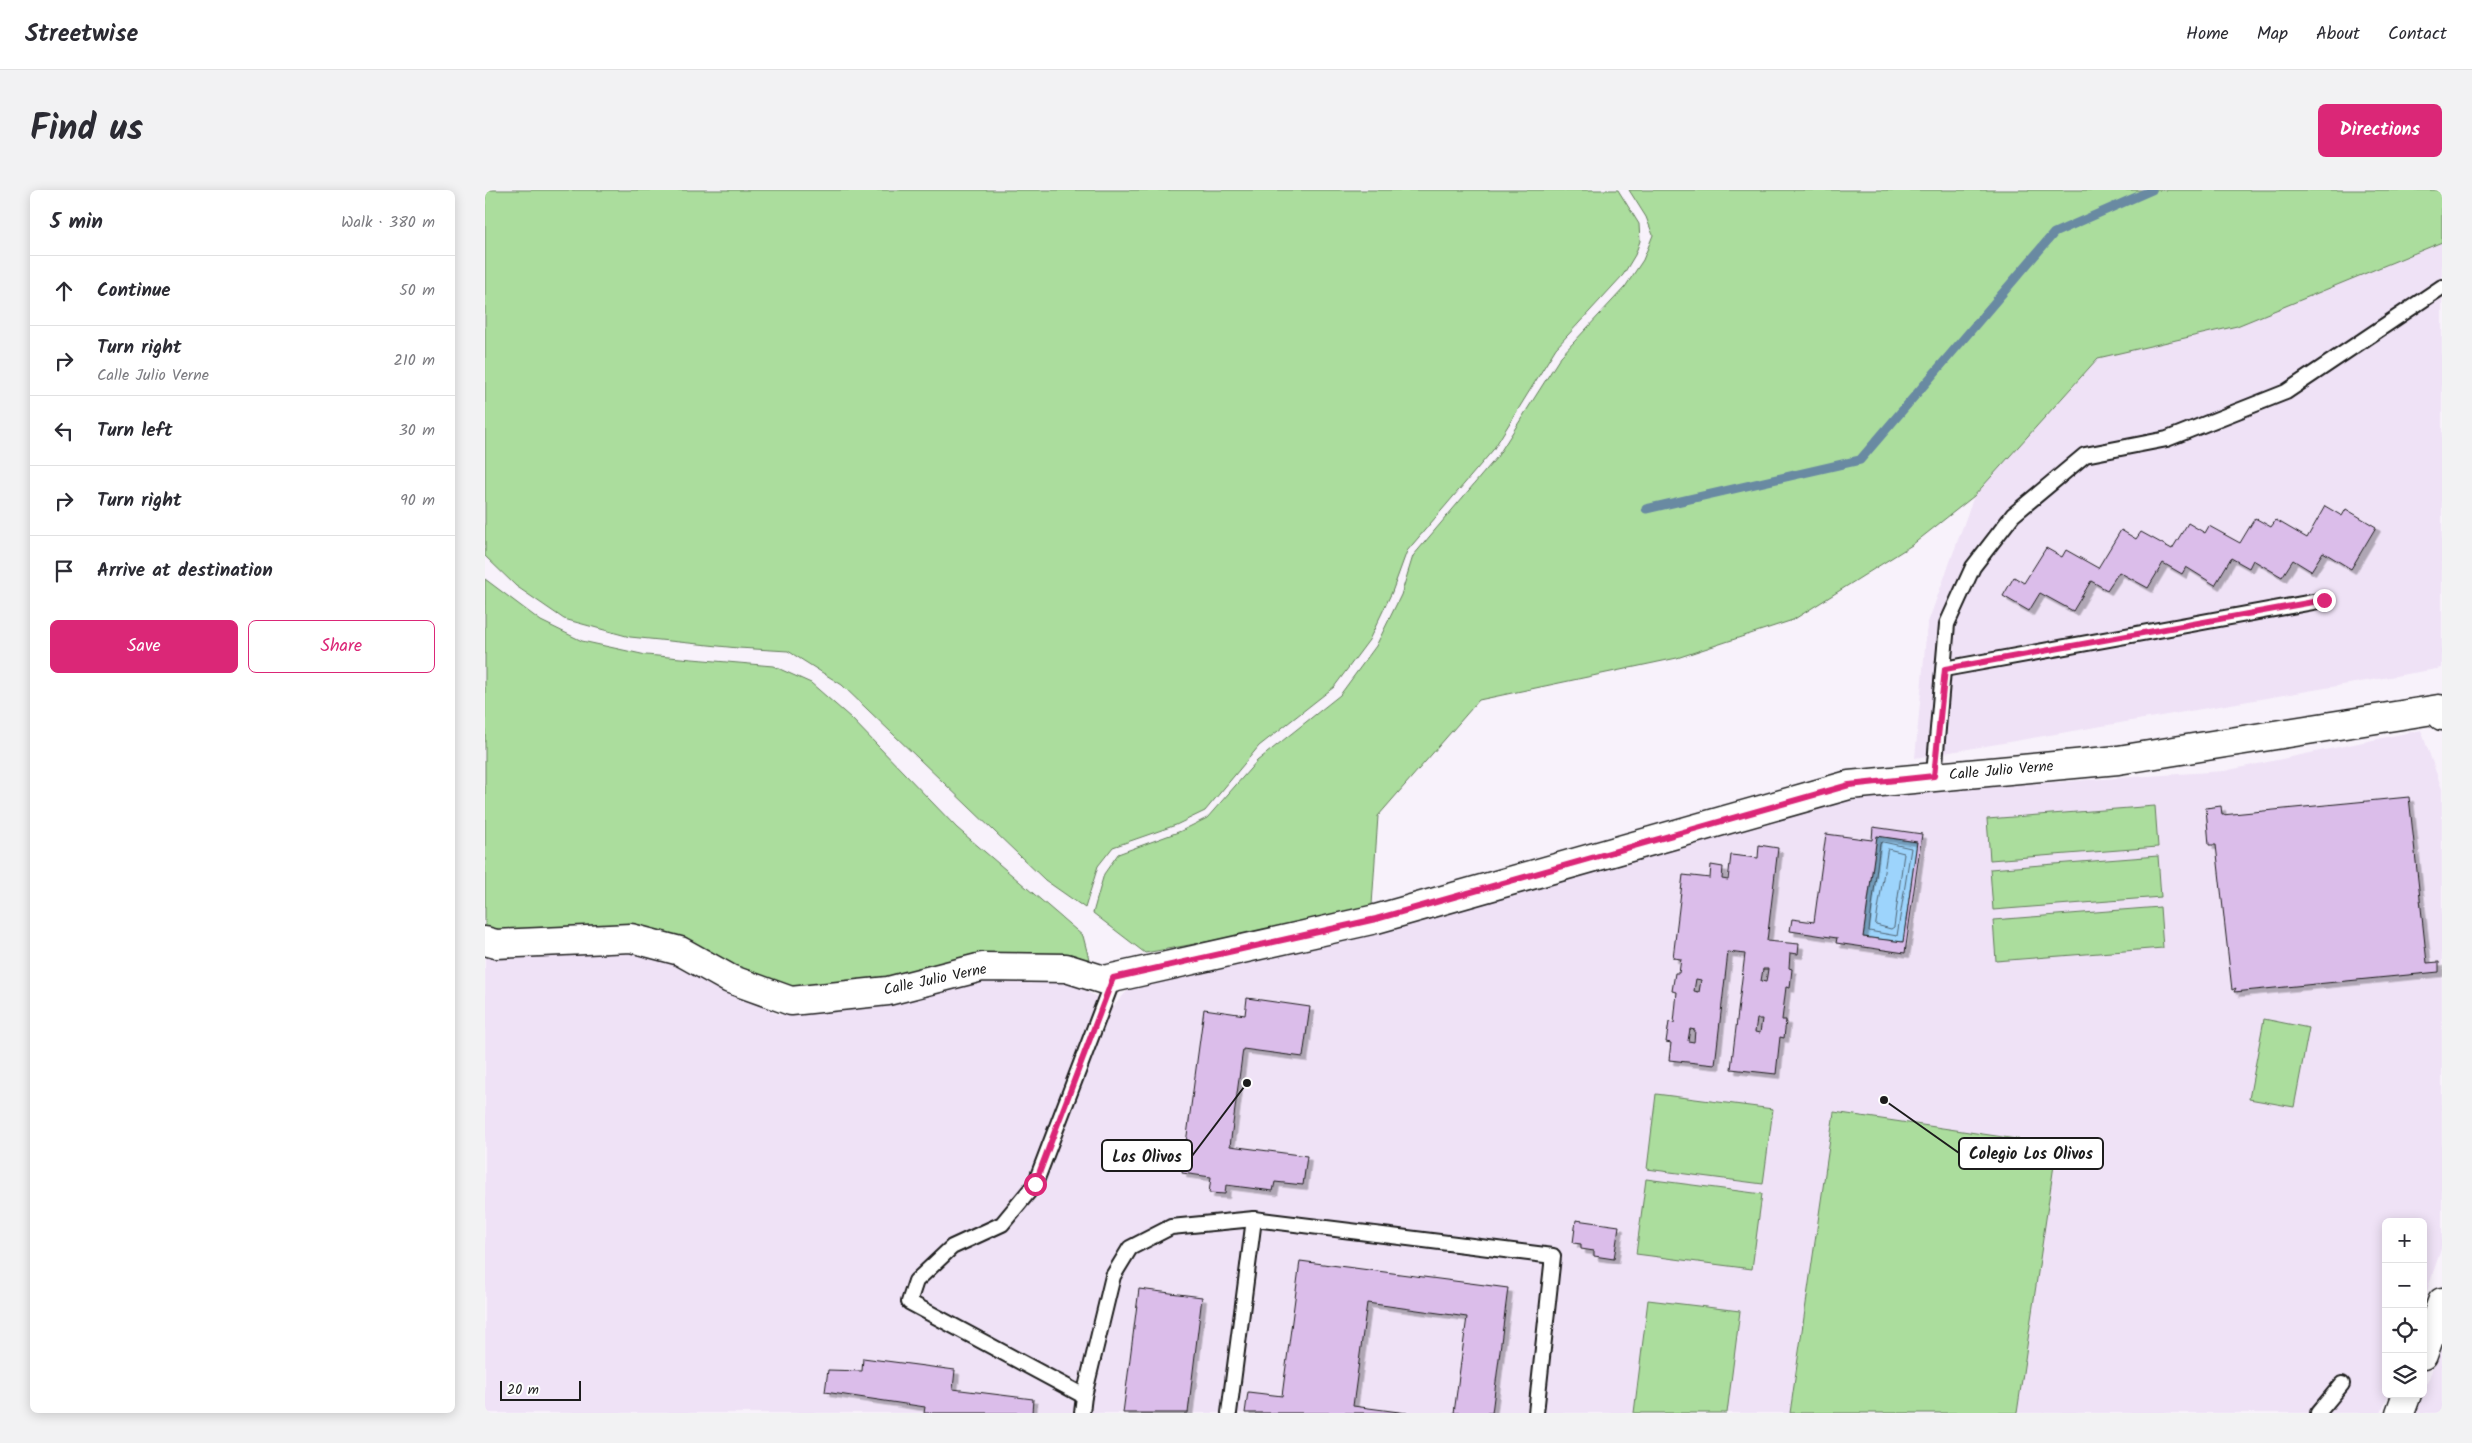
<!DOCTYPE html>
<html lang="en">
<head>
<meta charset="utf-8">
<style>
	:root { --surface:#fff; --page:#f2f2f3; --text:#2b2b33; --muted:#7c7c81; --line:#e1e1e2; --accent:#db2777 }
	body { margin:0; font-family:Kalam,sans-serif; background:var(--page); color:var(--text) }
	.controls { position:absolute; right:15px; bottom:15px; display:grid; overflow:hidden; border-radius:8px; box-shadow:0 2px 12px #0003 }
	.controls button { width:45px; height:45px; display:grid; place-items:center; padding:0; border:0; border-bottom:1px solid var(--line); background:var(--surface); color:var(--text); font:25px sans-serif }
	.scale { position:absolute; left:15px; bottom:12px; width:81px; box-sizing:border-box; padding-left:5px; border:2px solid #1c1c1c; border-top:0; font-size:14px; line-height:18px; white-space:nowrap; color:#1c1c1c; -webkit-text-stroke:4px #fff; paint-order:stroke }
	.stop { position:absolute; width:15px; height:15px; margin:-11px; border:4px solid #db2777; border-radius:50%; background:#fff }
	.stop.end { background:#db2777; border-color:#fff; box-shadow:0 1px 5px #0008 }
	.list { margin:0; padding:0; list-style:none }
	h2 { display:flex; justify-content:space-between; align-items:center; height:65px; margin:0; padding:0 20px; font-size:21px }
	h2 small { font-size:16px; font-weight:400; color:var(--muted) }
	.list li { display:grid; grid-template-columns:32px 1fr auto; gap:15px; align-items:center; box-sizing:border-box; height:70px; padding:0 20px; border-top:1px solid var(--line) }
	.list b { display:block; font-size:19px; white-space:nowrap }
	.list p { margin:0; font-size:16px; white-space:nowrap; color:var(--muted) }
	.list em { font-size:16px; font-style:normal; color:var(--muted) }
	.actions { display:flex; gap:10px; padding:15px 20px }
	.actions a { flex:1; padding:11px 0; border:1px solid var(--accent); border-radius:8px; text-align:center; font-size:18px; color:var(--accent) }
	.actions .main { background:var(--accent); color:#fff }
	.icon { flex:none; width:28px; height:28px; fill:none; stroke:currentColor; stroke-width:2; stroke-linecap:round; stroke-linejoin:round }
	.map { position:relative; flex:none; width:1957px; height:1223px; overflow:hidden; border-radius:8px }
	header { display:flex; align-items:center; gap:30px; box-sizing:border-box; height:70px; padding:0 25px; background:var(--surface); border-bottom:1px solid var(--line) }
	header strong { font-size:24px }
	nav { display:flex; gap:28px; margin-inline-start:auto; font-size:18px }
	.intro { display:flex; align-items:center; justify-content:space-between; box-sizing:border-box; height:120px; padding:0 30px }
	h1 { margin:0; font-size:35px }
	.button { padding:12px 22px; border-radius:8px; background:var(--accent); color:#fff; font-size:18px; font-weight:700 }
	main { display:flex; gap:30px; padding:0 30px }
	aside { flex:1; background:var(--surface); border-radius:8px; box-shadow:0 2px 12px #0003 }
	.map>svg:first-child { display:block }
	.built { fill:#efe2f6 }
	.green { fill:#abdd9d; stroke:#647c5c }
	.water { fill:#9dd4fc; stroke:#698aa2 }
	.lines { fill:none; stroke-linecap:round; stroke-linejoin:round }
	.shore { stroke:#506676; stroke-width:1 }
	.stream { stroke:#698aa2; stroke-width:9 }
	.building { fill:#dbbdea; stroke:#1c1c1c; fill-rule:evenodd; filter:url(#shadow) }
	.service-casing { stroke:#1c1c1c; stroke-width:18 }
	.minor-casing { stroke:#1c1c1c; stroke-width:31 }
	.service { stroke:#fff; stroke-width:14 }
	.minor { stroke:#fff; stroke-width:28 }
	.route { stroke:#db2777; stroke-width:6 }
	.labels { text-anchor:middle; stroke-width:4; stroke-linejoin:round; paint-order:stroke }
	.street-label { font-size:15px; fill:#1c1c1c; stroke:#fff }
	.leader { fill:none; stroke:#1c1c1c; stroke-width:2 }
	.callout-dot { fill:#1c1c1c; stroke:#fff; stroke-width:2 }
	.callout { fill:#fff; stroke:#1c1c1c; stroke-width:2 }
	.callout-label { font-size:16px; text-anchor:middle; font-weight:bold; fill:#1c1c1c }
</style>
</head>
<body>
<header>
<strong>Streetwise</strong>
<nav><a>Home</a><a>Map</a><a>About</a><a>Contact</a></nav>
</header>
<div class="intro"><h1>Find us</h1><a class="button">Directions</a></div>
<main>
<aside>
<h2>5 min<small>Walk · 380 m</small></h2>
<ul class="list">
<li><svg class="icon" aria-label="ahead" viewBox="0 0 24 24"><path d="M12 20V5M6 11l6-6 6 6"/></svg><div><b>Continue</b></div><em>50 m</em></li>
<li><svg class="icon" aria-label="right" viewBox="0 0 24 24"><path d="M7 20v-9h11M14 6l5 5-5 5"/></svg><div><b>Turn right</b><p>Calle Julio Verne</p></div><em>210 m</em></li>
<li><svg class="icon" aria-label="left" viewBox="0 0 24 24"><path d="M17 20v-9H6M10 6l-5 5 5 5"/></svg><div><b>Turn left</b></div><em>30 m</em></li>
<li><svg class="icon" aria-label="right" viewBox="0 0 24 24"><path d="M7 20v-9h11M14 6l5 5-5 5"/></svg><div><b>Turn right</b></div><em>90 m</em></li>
<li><svg class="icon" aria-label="arrive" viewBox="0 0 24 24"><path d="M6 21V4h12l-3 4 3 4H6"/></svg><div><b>Arrive at destination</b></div></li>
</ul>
<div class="actions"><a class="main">Save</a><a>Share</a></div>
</aside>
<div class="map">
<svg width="1957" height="1223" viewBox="0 0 1957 1223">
	<defs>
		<filter id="shadow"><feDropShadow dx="4.5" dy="4.5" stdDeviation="0" flood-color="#0004"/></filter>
	</defs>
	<rect width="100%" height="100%" fill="#f8f2fb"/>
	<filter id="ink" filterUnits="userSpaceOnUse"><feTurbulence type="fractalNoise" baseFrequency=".02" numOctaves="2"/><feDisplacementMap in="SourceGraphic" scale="10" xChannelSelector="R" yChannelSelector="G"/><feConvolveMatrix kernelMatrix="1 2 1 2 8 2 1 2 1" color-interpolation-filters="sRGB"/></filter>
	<g filter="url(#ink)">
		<!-- built -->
		<g class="built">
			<polygon points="1957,52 1957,478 1430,568 1442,435 1489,306 1613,168 1752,136"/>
			<polygon points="1936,540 1957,599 1957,1056 1938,1113 1938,1032 1901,1032 1901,1204 1904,1204 1896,1223 0,1223 0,764 15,769 139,757 183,769 294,825 404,814 470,793 526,786 588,793 628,817 643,800 861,750 1043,702 1221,644 1389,604 1739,581"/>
			<polygon points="1957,1154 1957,1223 1930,1223 1938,1204"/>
		</g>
		<!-- green -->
		<g class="green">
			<polygon points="0,0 1133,0 1154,34 1155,51 1150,65 1138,85 1071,158 1008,260 922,361 907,402 884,450 849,497 774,556 720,621 691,635 628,657 613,676 600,718 560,690 357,495 303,461 253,458 145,447 79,429 31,396 0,366"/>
			<polygon points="1144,0 1957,0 1957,52 1752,136 1613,168 1489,306 1427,355 1308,430 1192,468 994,510 893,626 887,715 803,737 660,763 608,723 619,684 633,664 696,641 722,628 772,571 855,505 891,456 916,405 928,366 1012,267 1076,166 1140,97 1158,70 1168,45 1161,27"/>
			<polygon points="0,389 56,431 97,451 161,465 288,476 326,493 366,528 472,638 598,746 604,769 405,787 347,796 302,796 246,777 48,743 0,739"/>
			<polygon points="1670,616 1673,657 1505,670 1502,629"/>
			<polygon points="1673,666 1676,707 1508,720 1505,679"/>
			<polygon points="1675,717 1678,758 1511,771 1508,730"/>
			<polygon points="1779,829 1824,838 1809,917 1764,909"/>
			<polygon points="1171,904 1288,919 1278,994 1162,979"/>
			<polygon points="1349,922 1572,955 1532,1223 1305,1223"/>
			<polygon points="1161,989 1277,1004 1267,1079 1151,1064"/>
			<polygon points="1163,1110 1255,1121 1242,1223 1149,1223"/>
		</g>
		<!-- water -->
		<polygon class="water" points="1392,646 1432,652 1418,752 1378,747"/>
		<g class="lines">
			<!-- shore -->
			<g class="shore">
				<polygon points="1398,652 1426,658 1412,746 1384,741 1395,654"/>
				<polygon points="1403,659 1419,663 1409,737 1406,739 1391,735"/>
			</g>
			<!-- stream -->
			<polyline class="stream" points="1161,319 1375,270 1569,43 1667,0"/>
		</g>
		<!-- building -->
		<g class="building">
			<polygon points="1840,316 1857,326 1861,319 1891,337 1866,379 1838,362 1826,381 1808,370 1797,387 1768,370 1764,378 1746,368 1730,395 1701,377 1697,384 1678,373 1663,398 1634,382 1622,400 1606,391 1588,421 1555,403 1544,421 1518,406 1529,387 1539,393 1561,358 1577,367 1581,360 1613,378 1636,340 1651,349 1656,342 1687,359 1703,333 1720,343 1724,336 1755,353 1770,328 1786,337 1791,330 1822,348"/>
			<polygon points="1924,607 1942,773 1954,772 1954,782 1749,802 1751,798 1747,800 1731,655 1724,655 1721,618 1736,616 1737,625"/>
			<path d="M1388,637l49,7 -17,119 -69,-10 1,-5 -47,-7 2,-12 22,3 12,-88 46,6zM1392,646l40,6 -14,100 -40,-5z"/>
			<path d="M1274,655l19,3 -11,93 32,3 -1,10 -8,-1 -1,15 3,1 -2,19 -4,-1 -4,33h4l-2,18 -4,-1 -4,37 -45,-5 14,-115 -17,-2 -13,113 -46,-5 2,-17 -5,-1 3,-20 5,1 3,-31 -5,-1 3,-18h4l2,-14 -8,-1 10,-83 27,3 1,-13 12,2 -1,12 6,1 3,-25 27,3zM1278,779h5l-2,13 -5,-1zM1211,789l5,1 -2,12 -5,-1zM1272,829h5l-2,14 -5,-1zM1205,839l5,1 -1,12 -6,-1z"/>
			<polygon points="762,808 825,817 818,867 758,859 745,956 822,966 818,995 790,992 788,1001 741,995 740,1004 724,1003 726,987 697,983 719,819 760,825"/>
			<polygon points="1091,1030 1134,1036 1129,1069 1109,1066 1109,1061 1096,1059 1096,1054 1088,1053"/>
			<polygon points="815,1071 1023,1098 1007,1223 969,1223 982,1127 882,1113 868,1216 922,1223 760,1223 763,1202 797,1206"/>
			<polygon points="654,1099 717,1107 703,1223 638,1223"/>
			<polygon points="378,1168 470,1180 468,1199 548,1209 547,1223 439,1223 440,1217 340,1202 343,1180 377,1181"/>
		</g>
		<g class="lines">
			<!-- service casing -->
			<g class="service-casing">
				<g id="service">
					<polyline points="1459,479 1839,410"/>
					<polyline points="1449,585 1462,434 1488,377 1528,325 1600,265 1682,249 1801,202 1957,97"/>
					<polyline points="599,1206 424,1112 431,1091 467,1057 517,1034 550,994 629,787"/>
					<polyline points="597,1223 599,1206 628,1086 645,1058 686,1037 769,1029 1068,1066 1051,1223"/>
					<polyline points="744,1223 769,1029"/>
					<polyline points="1833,1223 1857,1194"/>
				</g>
			</g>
			<!-- minor casing -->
			<g class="minor-casing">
				<g id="minor">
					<polyline points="0,751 11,754 146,748 195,761 245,789 306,811 403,801 497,777 581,778 619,790 891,729 1364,595 1633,570 1954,519 1957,526"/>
					<polyline points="1938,1165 1957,1112"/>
					<polyline points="1915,1223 1922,1204"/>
				</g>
			</g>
			<!-- service -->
			<use href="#service" class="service"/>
			<!-- minor -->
			<use href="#minor" class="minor"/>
		</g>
	</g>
	<g class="lines" filter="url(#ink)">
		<!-- route -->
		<polyline class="route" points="550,994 628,788 891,729 1364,595 1449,586 1460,479 1839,410"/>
	</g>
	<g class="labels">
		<!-- street labels -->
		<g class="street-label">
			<text transform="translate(1516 580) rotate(-5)" y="5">Calle Julio Verne</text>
			<text transform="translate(450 789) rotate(-12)" y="5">Calle Julio Verne</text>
		</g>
	</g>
	<!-- callouts -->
	<path class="leader" d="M1399 910L1474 963M762 893L707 966"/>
	<g class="callout-dot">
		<circle cx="1399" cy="910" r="5"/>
		<circle cx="762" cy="893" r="5"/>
	</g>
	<g class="callout">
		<rect x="1474" y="948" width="144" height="31" rx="5"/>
		<rect x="617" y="950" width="90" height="31" rx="5"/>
	</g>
	<g class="callout-label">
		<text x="1546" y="969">Colegio Los Olivos</text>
		<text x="662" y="972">Los Olivos</text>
	</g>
</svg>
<div class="controls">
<button>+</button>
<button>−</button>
<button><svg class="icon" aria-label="locate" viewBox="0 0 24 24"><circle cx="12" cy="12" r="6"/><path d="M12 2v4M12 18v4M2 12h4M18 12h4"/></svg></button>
<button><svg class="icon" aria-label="layers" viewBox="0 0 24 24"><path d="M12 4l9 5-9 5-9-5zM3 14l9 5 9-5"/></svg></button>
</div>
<div class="scale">20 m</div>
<div class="stop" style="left:550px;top:994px"></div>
<div class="stop end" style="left:1839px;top:410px"></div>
</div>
</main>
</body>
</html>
